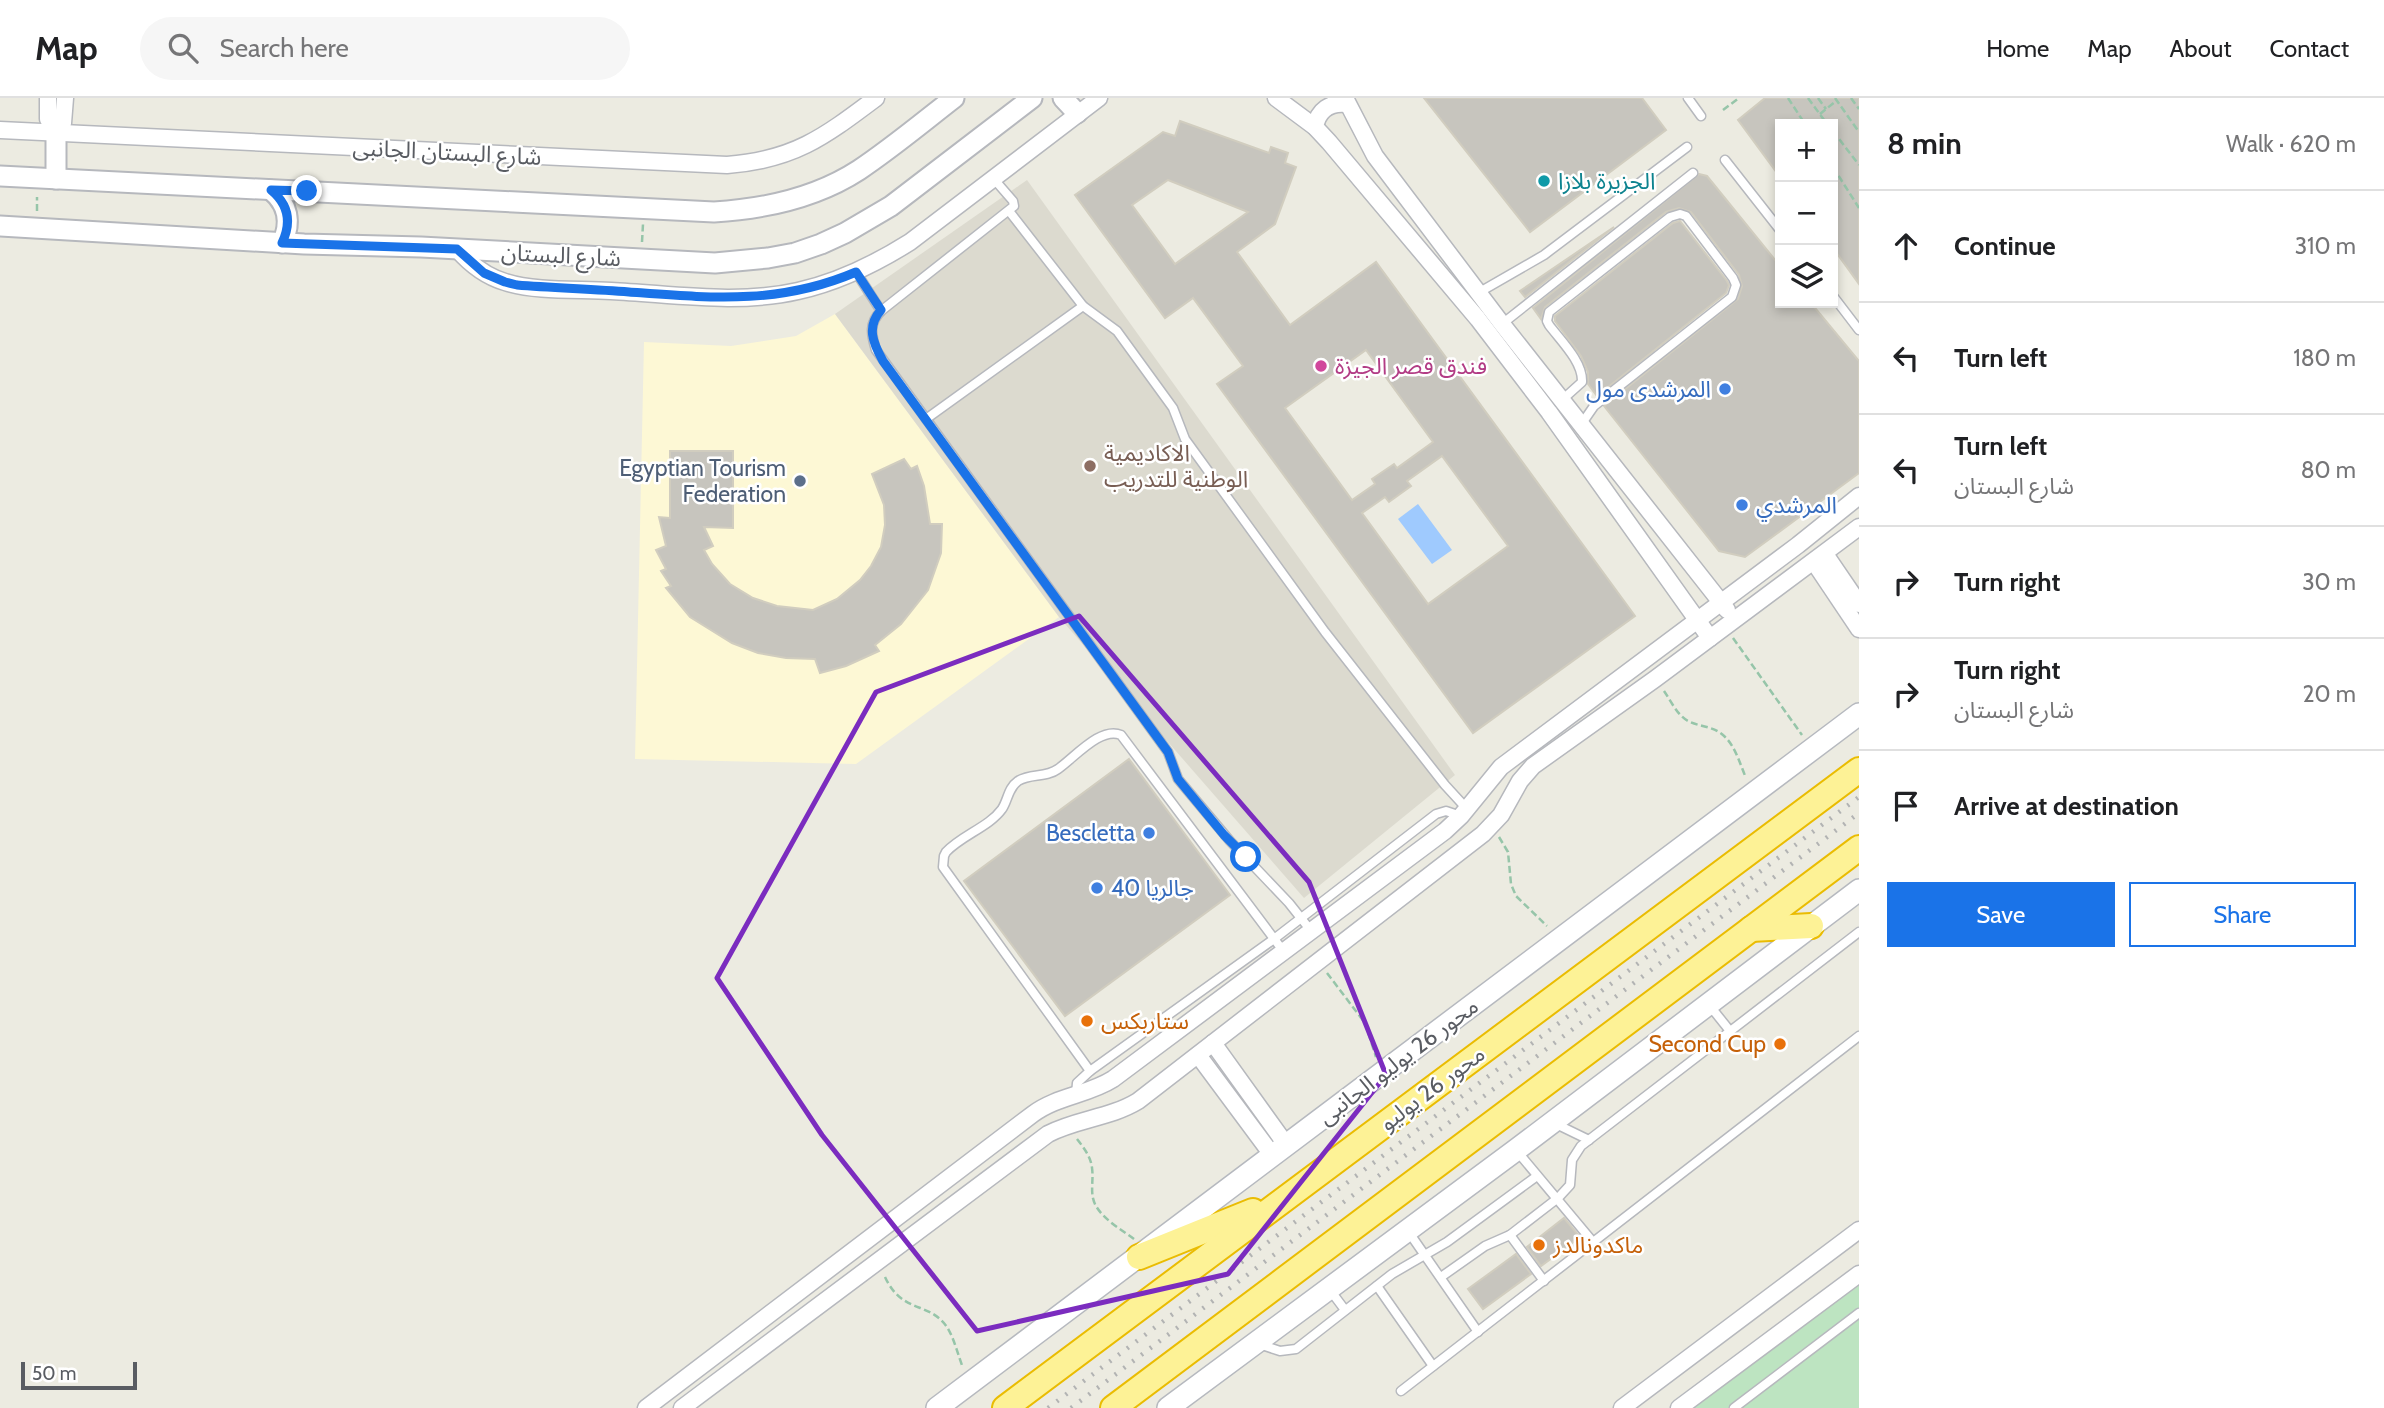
<!DOCTYPE html>
<html lang="en">
<head>
<meta charset="utf-8">
<style>
	:root { --surface:#fff; --page:#f6f6f6; --text:#202124; --muted:#757577; --line:#e0e0e0; --accent:#1a73e8 }
	body { margin:0; font-family:Cabin,"Noto Sans Arabic",sans-serif; background:var(--page); color:var(--text) }
	.controls { position:absolute; right:21px; top:21px; display:grid; overflow:hidden; border-radius:0px; box-shadow:0 4px 10px #0003 }
	.controls button { width:63px; height:63px; display:grid; place-items:center; padding:0; border:0; border-bottom:2px solid var(--line); background:var(--surface); color:var(--text); font:35px sans-serif }
	.scale { position:absolute; left:21px; bottom:18px; width:116px; box-sizing:border-box; padding-left:7px; border:4px solid #595c62; border-top:0; font-size:19px; line-height:24px; white-space:nowrap; color:#595c62; -webkit-text-stroke:5px #fff; paint-order:stroke }
	.stop { position:absolute; width:21px; height:21px; margin:-16px; border:5px solid #1a73e8; border-radius:50%; background:#fff }
	.stop.end { background:#1a73e8; border-color:#fff; box-shadow:0 2px 7px #0008 }
	.list { margin:0; padding:0; list-style:none }
	h2 { display:flex; justify-content:space-between; align-items:center; height:91px; margin:0; padding:0 28px; font-size:30px }
	h2 small { font-size:23px; font-weight:400; color:var(--muted) }
	.list li { display:grid; grid-template-columns:46px 1fr auto; gap:21px; align-items:center; box-sizing:border-box; height:112px; padding:0 28px; border-top:2px solid var(--line) }
	.list b { display:block; font-size:26px; white-space:nowrap }
	.list p { margin:0; font-size:23px; white-space:nowrap; color:var(--muted) }
	.list em { font-size:23px; font-style:normal; color:var(--muted) }
	.actions { display:flex; gap:14px; padding:21px 28px }
	.actions a { flex:1; padding:16px 0; border:2px solid var(--accent); border-radius:0px; text-align:center; font-size:24px; color:var(--accent) }
	.actions .main { background:var(--accent); color:#fff }
	.icon { flex:none; width:38px; height:38px; fill:none; stroke:currentColor; stroke-width:2; stroke-linecap:round; stroke-linejoin:round }
	.map { position:relative; flex:none; width:1859px; height:1310px; overflow:hidden }
	header { display:flex; align-items:center; gap:42px; box-sizing:border-box; height:98px; padding:0 35px; background:var(--surface); border-bottom:2px solid var(--line) }
	header strong { font-size:33px }
	nav { display:flex; gap:38px; margin-inline-start:auto; font-size:24px }
	.search { width:490px; height:63px; background:var(--page); display:flex; align-items:center; gap:18px; box-sizing:border-box; padding:0 24px; border-radius:38px; color:var(--muted); font-size:26px }
	main { display:flex }
	aside { flex:1; background:var(--surface) }
	.map>svg:first-child { display:block }
	.commercial { fill:#fdf8d5 }
	.education { fill:#dcdacf }
	.green { fill:#bde4c1 }
	.water { fill:#9fcafe }
	.building { fill:#c7c5be; stroke:#d1cdbf; stroke-width:2; fill-rule:evenodd }
	.lines { fill:none; stroke-linecap:round; stroke-linejoin:round }
	.service-casing { stroke:#b6b8bd; stroke-width:11 }
	.minor-casing { stroke:#b6b8bd; stroke-width:19 }
	.tertiary-casing { stroke:#b6b8bd; stroke-width:23 }
	.secondary-casing { stroke:#b6b9bf; stroke-width:24 }
	.trunk-casing { stroke:#eabc02; stroke-width:28 }
	.path { stroke:#96c5a9; stroke-width:2.5; stroke-dasharray:7 3.5; stroke-linecap:butt }
	.service { stroke:#fff; stroke-width:8 }
	.minor { stroke:#fff; stroke-width:16 }
	.tertiary { stroke:#fff; stroke-width:19 }
	.secondary { stroke:#fff; stroke-width:21 }
	.trunk { stroke:#fdf296; stroke-width:24 }
	.rail { stroke:#b2b3b3; stroke-width:4.5; stroke-dasharray:2 9; stroke-linecap:butt }
	.route { stroke:#1a73e8; stroke-width:9 }
	.marked { fill:none; stroke:#7b2cbf; stroke-width:5; stroke-linejoin:round }
	.culture-dot { fill:#0f9aa8; stroke:#fff; stroke-width:2.5 }
	.hotel-dot { fill:#d1479c; stroke:#fff; stroke-width:2.5 }
	.shop-dot { fill:#3f7fe0; stroke:#fff; stroke-width:2.5 }
	.education-dot { fill:#8d6e63; stroke:#fff; stroke-width:2.5 }
	.service-dot { fill:#5c6f8a; stroke:#fff; stroke-width:2.5 }
	.food-dot { fill:#e8710a; stroke:#fff; stroke-width:2.5 }
	.labels { text-anchor:middle; stroke-width:5; stroke-linejoin:round; paint-order:stroke }
	.street-label { font-size:23px; fill:#595c62; stroke:#fff }
	.culture-label { font-size:23px; fill:#0d838f; stroke:#fff; text-anchor:start }
	.hotel-label { font-size:23px; fill:#b23c85; stroke:#fff; text-anchor:start }
	.shop-label { font-size:23px; fill:#366cbe; stroke:#fff; text-anchor:end }
	.education-label { font-size:23px; fill:#785e54; stroke:#fff; text-anchor:start }
	.service-label { font-size:23px; fill:#4e5e75; stroke:#fff; text-anchor:end }
	.food-label { font-size:23px; fill:#c56008; stroke:#fff; text-anchor:start }
</style>
</head>
<body>
<header>
<strong>Map</strong>
<div class="search"><svg class="icon" aria-label="search" viewBox="0 0 24 24"><circle cx="10" cy="10" r="6"/><path d="M15 15l6 6"/></svg>Search here</div>
<nav><a>Home</a><a>Map</a><a>About</a><a>Contact</a></nav>
</header>
<main>
<div class="map">
<svg width="1859" height="1310" viewBox="0 0 1859 1310">
	<rect width="100%" height="100%" fill="#ecebe1"/>
	<!-- commercial -->
	<polygon class="commercial" points="835,216 1059,519 856,666 635,661 644,244 731,248 796,238"/>
	<!-- education -->
	<polygon class="education" points="1027,82 1455,677 1304,800 1059,519 835,216"/>
	<!-- green -->
	<polygon class="green" points="1859,1183 1859,1310 1689,1310"/>
	<!-- water -->
	<polygon class="water" points="1418,406 1452,452 1432,466 1398,421"/>
	<!-- building -->
	<g class="building">
		<polygon points="1424,0 1642,0 1666,32 1530,134"/>
		<polygon points="1765,0 1859,0 1859,186 1833,150 1833,26 1780,26 1780,79 1738,22"/>
		<path d="M1180,23l89,32 2,-6 17,6 -3,10 11,4 -21,57 -38,28 53,73 86,-63 259,354 -162,117 -256,-349 26,-18 -50,-68 -28,20 -90,-123 88,-63 12,4zM1168,82l80,32 -73,52 -43,-59zM1366,252l67,92 -36,26 -3,-4 -22,15 3,5 -23,16 -67,-92zM1442,358l66,90 -80,58 -66,-91 23,-16 4,5 22,-16 -4,-5z"/>
		<polygon points="1699,76 1707,78 1780,168 1780,205 1811,205 1859,263 1859,375 1745,459 1719,453 1604,308 1738,201 1742,188 1739,177 1691,114 1679,110 1666,114 1545,209 1541,221 1533,210"/>
		<polygon points="1680,123 1727,183 1729,187 1726,195 1597,298 1588,286 1588,274 1581,258 1555,223 1555,218 1673,125"/>
		<polygon points="1614,129 1525,199 1520,193"/>
		<polygon points="670,353 733,353 733,430 704,429 713,448 704,452 712,466 730,486 753,500 777,508 813,512 837,501 860,482 871,468 881,449 885,427 884,407 872,376 904,361 911,371 917,368 924,388 930,426 942,426 941,455 928,492 901,526 875,547 879,553 846,568 820,575 815,561 786,560 758,555 732,545 690,519 666,490 671,488 661,473 666,471 656,452 666,448 659,419 670,420"/>
		<polygon points="1129,661 1230,797 1065,918 964,783"/>
		<polygon points="1564,1120 1580,1139 1541,1168 1527,1149"/>
		<polygon points="1516,1156 1531,1176 1483,1211 1468,1191"/>
	</g>
	<g class="lines">
		<!-- service casing -->
		<g class="service-casing">
			<g id="service">
				<polyline points="1688,0 1701,18"/>
				<polyline points="1725,62 1780,132"/>
				<path d="M993,80l20,23 1,5 -133,105c-12,12 -10,23 -5,39l292,402 10,27 52,62 59,62 23,29"/>
				<polyline points="1009,113 1083,208 1117,233 1173,310 1185,341 1325,534 1445,687 1467,711"/>
				<polyline points="856,174 881,213"/>
				<polyline points="1478,195 1544,157 1687,49"/>
				<polyline points="1833,198 1859,232"/>
				<polyline points="1502,226 1693,75"/>
				<path d="M1562,302l20,-18c1,-20 -21,-41 -33,-57l-2,-4 2,-9 121,-95 10,-3 6,2 47,62 3,7 -4,12 -138,109 -9,13 -2,7"/>
				<polyline points="926,321 1083,208"/>
				<polyline points="1710,908 1730,933"/>
				<path d="M1090,973l-147,-204 1,-11 2,-4c16,-17 43,-25 56,-43 6,-9 6,-21 16,-28 12,-8 28,-3 40,-12 17,-12 43,-43 63,-34l163,217"/>
				<polyline points="1076,996 1077,985 1090,973 1274,841 1436,716 1446,713 1461,718"/>
				<polyline points="1554,1025 1589,1042"/>
				<polyline points="1516,1052 1593,1144"/>
				<polyline points="1408,1133 1478,1234"/>
				<polyline points="1510,1137 1544,1183"/>
				<polyline points="1441,1179 1485,1148 1510,1137 1558,1100 1570,1087 1572,1062 1581,1048 1859,834"/>
				<polyline points="1377,1188 1433,1268"/>
				<polyline points="1330,1192 1345,1212"/>
				<polyline points="1259,1246 1280,1253 1296,1251 1392,1176 1447,1144 1537,1078"/>
				<polyline points="1401,1293 1859,938"/>
				<polyline points="1734,1310 1859,1215"/>
			</g>
		</g>
		<!-- minor casing -->
		<g class="minor-casing">
			<g id="minor">
				<polyline points="48,0 48,21 56,35 63,25 65,0"/>
				<polyline points="1276,0 1315,29 1329,44 1478,221 1549,314 1710,540"/>
				<polyline points="1345,0 1375,58 1502,226 1727,512"/>
				<path d="M1315,29c3,-17 15,-25 32,-23"/>
				<path d="M0,32l727,35c67,-5 97,-28 149,-67"/>
				<path d="M457,151c13,15 28,27 48,33 31,10 73,7 106,9 62,3 126,14 187,0 41,-9 77,-27 112,-49l189,-144"/>
				<polyline points="1825,456 1859,506"/>
				<polyline points="1814,464 1859,531"/>
				<polyline points="1213,945 1287,1048"/>
				<polyline points="1198,957 1273,1058"/>
				<path d="M646,1310l387,-294c24,-18 55,-19 80,-35l332,-248 16,-15 40,-49 297,-222 61,-49"/>
				<path d="M682,1310l366,-274c29,-15 62,-16 90,-33l345,-267 18,-19 19,-34 13,-15 122,-87 204,-152"/>
				<polyline points="1622,1310 1859,1132"/>
				<polyline points="1679,1310 1859,1176"/>
			</g>
		</g>
		<!-- tertiary casing -->
		<g class="tertiary-casing">
			<g id="tertiary">
				<polyline points="1063,0 1077,15"/>
				<path d="M0,78l714,36c50,-3 102,-14 145,-42 33,-22 64,-48 95,-72"/>
				<polyline points="56,81 56,35"/>
				<path d="M271,92c17,14 21,32 11,53"/>
				<polyline points="0,128 304,146 421,149 715,165 768,160 795,155 821,146 845,135 891,108 1032,0"/>
			</g>
		</g>
		<!-- secondary casing -->
		<g class="secondary-casing">
			<g id="secondary">
				<polyline points="937,1310 1859,616"/>
				<polyline points="1168,1310 1516,1052 1859,792"/>
			</g>
		</g>
		<!-- trunk casing -->
		<g class="trunk-casing">
			<g id="trunk">
				<polyline points="1751,831 1811,828"/>
				<polyline points="1139,1159 1253,1113"/>
				<polyline points="1005,1310 1859,672"/>
				<polyline points="1113,1310 1859,750"/>
			</g>
		</g>
		<!-- path -->
		<g class="path">
			<polyline points="1788,0 1805,26"/>
			<polyline points="1808,0 1827,26"/>
			<polyline points="1818,0 1826,11"/>
			<polyline points="1835,0 1859,34"/>
			<polyline points="1851,0 1859,11"/>
			<polyline points="1723,12 1739,0"/>
			<polyline points="1820,16 1836,3"/>
			<polyline points="1833,33 1859,67"/>
			<polyline points="1833,69 1859,110"/>
			<polyline points="37,113 37,99"/>
			<polyline points="642,144 643,126"/>
			<polyline points="1733,540 1802,637"/>
			<path d="M1664,593c7,10 13,24 24,30 12,6 25,5 35,14 12,10 17,29 23,43"/>
			<polyline points="1499,739 1508,754 1511,786 1516,798 1547,828"/>
			<polyline points="1327,875 1365,925 1376,959"/>
			<path d="M1077,1041c7,9 14,18 15,29 2,13 -3,26 4,38 8,14 26,24 38,33"/>
			<path d="M885,1179c17,37 44,24 62,50 7,11 11,28 16,41"/>
		</g>
		<!-- service -->
		<use href="#service" class="service"/>
		<!-- minor -->
		<use href="#minor" class="minor"/>
		<!-- tertiary -->
		<use href="#tertiary" class="tertiary"/>
		<!-- secondary -->
		<use href="#secondary" class="secondary"/>
		<!-- trunk -->
		<use href="#trunk" class="trunk"/>
		<!-- rail -->
		<g class="rail">
			<polyline points="1048,1310 1859,699"/>
			<polyline points="1071,1310 1859,715"/>
		</g>
	</g>
	<g class="lines">
		<!-- route -->
		<path class="route" d="M307,93l-36,-1c17,14 21,32 11,53l175,6 27,24 21,9 12,3c37,3 75,4 112,7 82,6 150,13 227,-20l25,38c-15,17 -8,33 2,51l285,391 10,27 46,56 22,22"/>
	</g>
	<!-- marked area -->
	<path class="marked" d="M1079,518l230,266 77,193 -158,199 -251,57 -155,-196 -105,-157 159,-286z"/>
	<!-- markers -->
	<circle class="culture-dot" cx="1544" cy="83" r="7"/>
	<circle class="hotel-dot" cx="1321" cy="268" r="7"/>
	<g class="shop-dot">
		<circle cx="1725" cy="291" r="7"/>
		<circle cx="1742" cy="407" r="7"/>
		<circle cx="1149" cy="735" r="7"/>
		<circle cx="1097" cy="790" r="7"/>
	</g>
	<circle class="education-dot" cx="1090" cy="368" r="7"/>
	<circle class="service-dot" cx="800" cy="383" r="7"/>
	<g class="food-dot">
		<circle cx="1087" cy="923" r="7"/>
		<circle cx="1780" cy="946" r="7"/>
		<circle cx="1539" cy="1147" r="7"/>
	</g>
	<g class="labels">
		<!-- street labels -->
		<g class="street-label">
			<text transform="translate(447 54) rotate(3)" y="8">شارع البستان الجانبى</text>
			<text transform="translate(561 157) rotate(3)" y="8">شارع البستان</text>
			<text transform="translate(1398 963) rotate(-37)" y="8">محور 26 يوليو الجانبى</text>
			<text transform="translate(1432 990) rotate(-37)" y="8">محور 26 يوليو</text>
		</g>
		<!-- culture labels -->
		<g class="culture-label">
			<text x="1558" y="91">الجزيرة بلازا</text>
		</g>
		<!-- hotel labels -->
		<g class="hotel-label">
			<text x="1335" y="276">فندق قصر الجيزة</text>
		</g>
		<!-- shop labels -->
		<g class="shop-label">
			<text x="1711" y="299">المرشدى مول</text>
			<text x="1756" y="415" text-anchor="start">المرشدي</text>
			<text x="1135" y="743">Bescletta</text>
			<text x="1111" y="798" text-anchor="start">جالريا 40</text>
		</g>
		<!-- education labels -->
		<g class="education-label">
			<text x="1104" y="363">الاكاديمية<tspan x="1104" dy="26">الوطنية للتدريب</tspan></text>
		</g>
		<!-- service labels -->
		<g class="service-label">
			<text x="786" y="378">Egyptian Tourism<tspan x="786" dy="26">Federation</tspan></text>
		</g>
		<!-- food labels -->
		<g class="food-label">
			<text x="1101" y="931">ستاربكس</text>
			<text x="1766" y="954" text-anchor="end">Second Cup</text>
			<text x="1553" y="1155">ماكدونالدز</text>
		</g>
	</g>
</svg>
<div class="controls">
<button>+</button>
<button>−</button>
<button><svg class="icon" aria-label="layers" viewBox="0 0 24 24"><path d="M12 4l9 5-9 5-9-5zM3 14l9 5 9-5"/></svg></button>
</div>
<div class="scale">50 m</div>
<div class="stop" style="left:1246px;top:759px"></div>
<div class="stop end" style="left:307px;top:93px"></div>
</div>
<aside>
<h2>8 min<small>Walk · 620 m</small></h2>
<ul class="list">
<li><svg class="icon" aria-label="ahead" viewBox="0 0 24 24"><path d="M12 20V5M6 11l6-6 6 6"/></svg><div><b>Continue</b></div><em>310 m</em></li>
<li><svg class="icon" aria-label="left" viewBox="0 0 24 24"><path d="M17 20v-9H6M10 6l-5 5 5 5"/></svg><div><b>Turn left</b></div><em>180 m</em></li>
<li><svg class="icon" aria-label="left" viewBox="0 0 24 24"><path d="M17 20v-9H6M10 6l-5 5 5 5"/></svg><div><b>Turn left</b><p>شارع البستان</p></div><em>80 m</em></li>
<li><svg class="icon" aria-label="right" viewBox="0 0 24 24"><path d="M7 20v-9h11M14 6l5 5-5 5"/></svg><div><b>Turn right</b></div><em>30 m</em></li>
<li><svg class="icon" aria-label="right" viewBox="0 0 24 24"><path d="M7 20v-9h11M14 6l5 5-5 5"/></svg><div><b>Turn right</b><p>شارع البستان</p></div><em>20 m</em></li>
<li><svg class="icon" aria-label="arrive" viewBox="0 0 24 24"><path d="M6 21V4h12l-3 4 3 4H6"/></svg><div><b>Arrive at destination</b></div></li>
</ul>
<div class="actions"><a class="main">Save</a><a>Share</a></div>
</aside>
</main>
</body>
</html>
